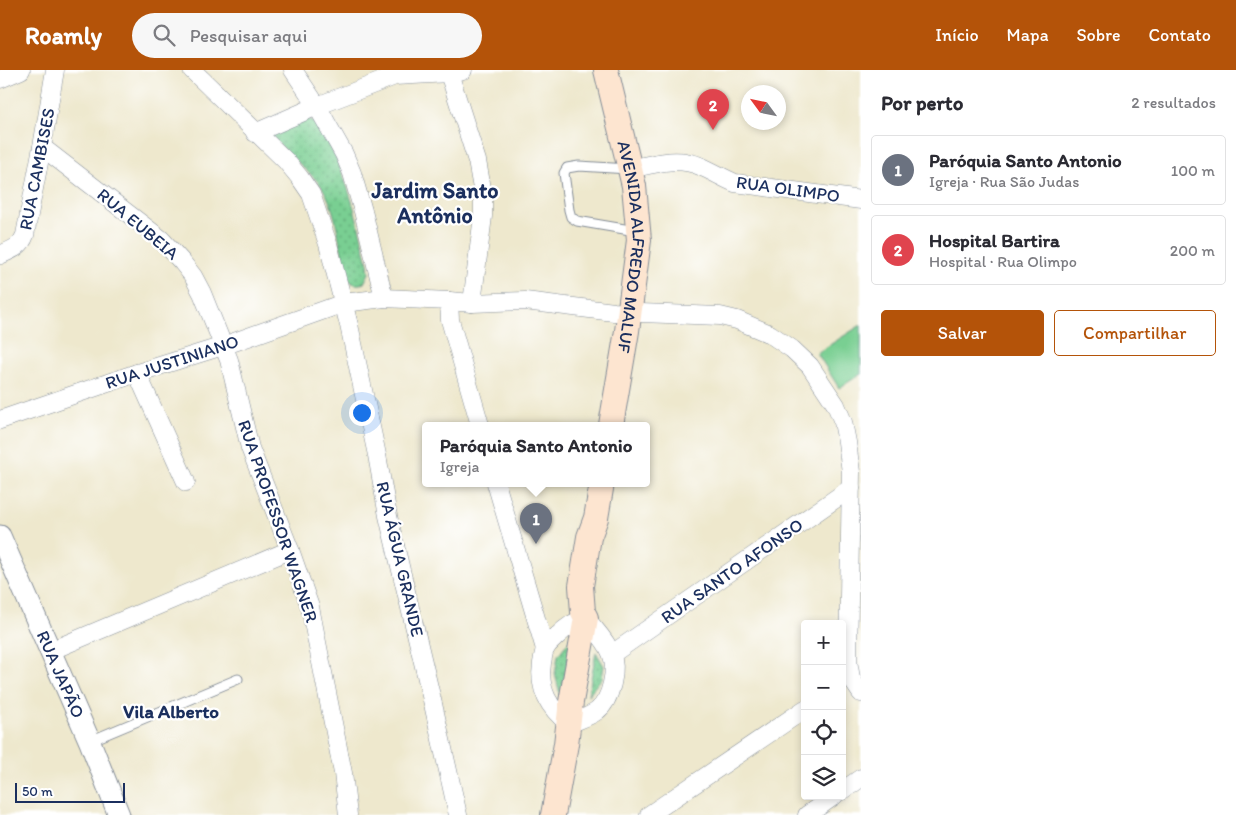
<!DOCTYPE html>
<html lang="pt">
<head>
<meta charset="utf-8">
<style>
	:root { --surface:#fff; --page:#f7f7f7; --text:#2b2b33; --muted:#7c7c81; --line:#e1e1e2; --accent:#b45309 }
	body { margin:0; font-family:Itim,sans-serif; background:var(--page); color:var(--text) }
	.controls { position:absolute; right:15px; bottom:15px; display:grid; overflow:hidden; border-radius:5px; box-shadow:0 2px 8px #0003 }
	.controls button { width:45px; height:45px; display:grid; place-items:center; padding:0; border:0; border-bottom:1px solid var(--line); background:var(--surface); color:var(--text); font:25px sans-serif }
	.compass { position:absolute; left:741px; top:15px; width:45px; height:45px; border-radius:50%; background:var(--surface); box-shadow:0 2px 8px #0003; rotate:303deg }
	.scale { position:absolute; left:15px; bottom:12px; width:110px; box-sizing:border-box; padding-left:5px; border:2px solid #1b2f5e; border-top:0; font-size:14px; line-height:18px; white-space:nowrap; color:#1b2f5e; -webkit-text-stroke:4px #fff; paint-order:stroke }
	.you { position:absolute; left:361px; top:342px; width:18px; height:18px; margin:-12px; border:4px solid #fff; border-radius:50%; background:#1a73e8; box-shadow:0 0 0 8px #1a73e833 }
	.badge { display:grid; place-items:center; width:32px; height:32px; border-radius:50%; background:var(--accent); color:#fff; font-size:16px; font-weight:700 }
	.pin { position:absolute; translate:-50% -41px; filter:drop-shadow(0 1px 2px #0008) }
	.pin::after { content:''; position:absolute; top:26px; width:18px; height:15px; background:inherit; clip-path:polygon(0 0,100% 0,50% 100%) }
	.popup { position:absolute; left:422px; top:352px; width:228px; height:65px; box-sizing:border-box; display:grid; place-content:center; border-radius:5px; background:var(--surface); filter:drop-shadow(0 1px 4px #0005); font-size:16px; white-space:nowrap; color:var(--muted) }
	.popup b { font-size:19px; color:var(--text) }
	.popup::after { content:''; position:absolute; left:50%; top:100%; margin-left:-10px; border:10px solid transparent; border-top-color:var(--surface) }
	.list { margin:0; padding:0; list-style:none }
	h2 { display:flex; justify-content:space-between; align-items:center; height:65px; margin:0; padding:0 20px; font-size:21px }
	h2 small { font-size:16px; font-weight:400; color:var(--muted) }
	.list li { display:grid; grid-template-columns:32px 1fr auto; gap:15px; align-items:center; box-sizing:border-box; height:70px; margin:0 10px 10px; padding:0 10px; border:1px solid var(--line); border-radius:5px }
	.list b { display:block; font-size:19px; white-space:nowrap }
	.list p { margin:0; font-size:16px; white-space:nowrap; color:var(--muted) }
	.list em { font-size:16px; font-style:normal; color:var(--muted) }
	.actions { display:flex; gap:10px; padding:15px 20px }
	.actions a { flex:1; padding:11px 0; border:1px solid var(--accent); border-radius:5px; text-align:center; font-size:18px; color:var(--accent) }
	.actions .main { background:var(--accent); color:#fff }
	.icon { flex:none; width:28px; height:28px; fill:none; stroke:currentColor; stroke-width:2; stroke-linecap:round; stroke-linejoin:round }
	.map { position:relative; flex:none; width:861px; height:745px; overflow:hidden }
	header { display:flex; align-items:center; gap:30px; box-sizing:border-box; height:70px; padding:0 25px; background:var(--accent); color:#fff }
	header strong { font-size:24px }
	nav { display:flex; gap:28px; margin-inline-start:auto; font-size:18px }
	.search { width:350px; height:45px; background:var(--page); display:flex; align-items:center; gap:12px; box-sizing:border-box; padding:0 18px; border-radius:28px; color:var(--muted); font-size:19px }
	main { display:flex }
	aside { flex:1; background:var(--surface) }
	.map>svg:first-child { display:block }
	.park { fill:url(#park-dots); stroke:#4a7f78 }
	.pitch { fill:#79cf92; stroke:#4a7f78 }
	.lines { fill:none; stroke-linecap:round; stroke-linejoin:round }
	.service-casing { stroke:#848c96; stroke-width:11 }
	.minor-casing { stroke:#848c96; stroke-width:19 }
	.tertiary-casing { stroke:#848c96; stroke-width:23 }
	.secondary-casing { stroke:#848c96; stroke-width:26 }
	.service { stroke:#fff; stroke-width:9 }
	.minor { stroke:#fff; stroke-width:18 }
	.tertiary { stroke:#fff; stroke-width:21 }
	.secondary { stroke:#fde5d0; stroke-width:24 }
	.labels { text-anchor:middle; stroke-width:4.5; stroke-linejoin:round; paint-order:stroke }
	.street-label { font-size:18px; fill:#1b2f5e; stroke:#fff }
	.neighbourhood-label { font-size:19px; font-weight:bold; fill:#1b2f5e; stroke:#fff }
	.district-label { font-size:22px; font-weight:bold; fill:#1b2f5e; stroke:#fff }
</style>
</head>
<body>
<header>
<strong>Roamly</strong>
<div class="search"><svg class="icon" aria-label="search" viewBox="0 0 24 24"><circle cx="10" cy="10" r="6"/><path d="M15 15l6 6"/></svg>Pesquisar aqui</div>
<nav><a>Início</a><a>Mapa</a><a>Sobre</a><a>Contato</a></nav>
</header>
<main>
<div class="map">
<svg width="861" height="745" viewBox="0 0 861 745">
	<defs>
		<pattern id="park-dots" width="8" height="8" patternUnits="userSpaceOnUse" patternTransform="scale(1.25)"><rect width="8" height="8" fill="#79cf92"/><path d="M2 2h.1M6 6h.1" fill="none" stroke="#62a87a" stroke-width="1.8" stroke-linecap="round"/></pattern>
	</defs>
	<rect width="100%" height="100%" fill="#fff"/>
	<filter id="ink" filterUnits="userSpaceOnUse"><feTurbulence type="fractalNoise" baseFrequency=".02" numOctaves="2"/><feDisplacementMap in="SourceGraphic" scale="10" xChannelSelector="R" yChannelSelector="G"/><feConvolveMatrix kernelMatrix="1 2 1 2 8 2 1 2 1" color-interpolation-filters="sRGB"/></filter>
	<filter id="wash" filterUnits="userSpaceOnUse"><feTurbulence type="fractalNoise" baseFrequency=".0096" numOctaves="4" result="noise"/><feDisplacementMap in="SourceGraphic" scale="20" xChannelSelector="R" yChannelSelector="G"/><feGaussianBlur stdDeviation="1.12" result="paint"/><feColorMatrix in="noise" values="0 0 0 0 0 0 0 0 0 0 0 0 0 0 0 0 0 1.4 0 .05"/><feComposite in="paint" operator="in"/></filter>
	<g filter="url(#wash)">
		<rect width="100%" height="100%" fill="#eee8cd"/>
		<!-- park -->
		<g class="park">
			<path d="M309,49l4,2 2,2c31,41 40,90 53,139l1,11 -5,10c-6,2 -11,2 -15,-3 -4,-6 -5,-15 -6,-22 -6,-26 -8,-54 -24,-75l-45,-44 -2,-5z"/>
			<polygon points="572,567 561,628 555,604 558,585"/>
			<polygon points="596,582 604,596 602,608 588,625"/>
		</g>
		<!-- pitch -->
		<polygon class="pitch" points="861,255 861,304 839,318 817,283"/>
	</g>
	<g filter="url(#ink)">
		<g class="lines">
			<!-- service casing -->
			<g class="service-casing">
				<g id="service">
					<polyline points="629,99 579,96 567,98 564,103 569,140 571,147 577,151 636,161"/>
					<polyline points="90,671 238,609"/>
				</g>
			</g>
			<!-- minor casing -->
			<g class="minor-casing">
				<g id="minor">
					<polyline points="192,0 286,91 300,108 311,124 328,174 349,255 377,385 388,446 433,634 458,745"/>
					<polyline points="293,0 317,36 344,84 352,103 363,141 384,228"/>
					<polyline points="449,3 477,91 483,124 483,146 472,233"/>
					<polyline points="0,9 21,0"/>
					<polyline points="255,63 317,36 395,6 449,3 463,0"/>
					<polyline points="42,77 161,169 182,192 193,206 202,223 229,290 250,378 290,480 310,537 343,703 348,745"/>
					<path d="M630,99c23,-5 47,-13 70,-3 12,5 23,12 35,17l126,17"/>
					<path d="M0,185c11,-5 21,-8 25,-20l17,-88 13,-77"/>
					<polyline points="449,231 450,250 480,355"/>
					<polyline points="137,303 186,412"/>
					<polyline points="0,350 137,303 223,276 344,233 384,228 449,231 472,233 525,231 614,242 720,246 737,250 770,264 792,279 810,296 836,335 843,352 847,372 851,402 848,591 851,608 861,623"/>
					<polyline points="496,413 545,579"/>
					<path d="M586,548c8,11 20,22 25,35 7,16 0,47 -14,58 -8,6 -19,9 -28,13 -20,-16 -31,-34 -27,-61 1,-4 1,-11 4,-15 2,-4 7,-8 10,-11 8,-8 18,-16 30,-19z"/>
					<polyline points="50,581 290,480"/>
					<polyline points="612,584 851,418"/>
					<polyline points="842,721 861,708"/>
					<polyline points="649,745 805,639"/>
					<polyline points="807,745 834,726"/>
				</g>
			</g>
			<!-- tertiary casing -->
			<g class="tertiary-casing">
				<g id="tertiary">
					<path id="s1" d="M0,466l90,206 29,73"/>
				</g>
			</g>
			<!-- secondary casing -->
			<g class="secondary-casing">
				<g id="secondary">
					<path id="s2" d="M606,0l28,116 5,54 -12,91 -16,94"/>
					<polyline points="553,745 566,674 571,632 586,548 583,542 581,516 589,467 596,448 602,413"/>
				</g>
			</g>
			<!-- service -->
			<use href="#service" class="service"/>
			<!-- minor -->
			<use href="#minor" class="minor"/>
			<!-- tertiary -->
			<use href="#tertiary" class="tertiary"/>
			<!-- secondary -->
			<use href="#secondary" class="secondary"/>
		</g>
	</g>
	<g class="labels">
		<!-- street labels -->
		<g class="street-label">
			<text transform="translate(37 99) rotate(-79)" y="6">RUA CAMBISES</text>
			<text transform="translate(788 119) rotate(8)" y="6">RUA OLIMPO</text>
			<text transform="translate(138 154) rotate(40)" y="6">RUA EUBEIA</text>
			<text dy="6" stroke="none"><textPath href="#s2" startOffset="180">AVENIDA ALFREDO MALUF</textPath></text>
			<text transform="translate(172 292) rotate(-18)" y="6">RUA JUSTINIANO</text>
			<text transform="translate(278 451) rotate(71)" y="6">RUA PROFESSOR WAGNER</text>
			<text transform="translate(400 489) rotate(77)" y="6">RUA ÁGUA GRANDE</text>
			<text transform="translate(732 501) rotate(-35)" y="6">RUA SANTO AFONSO</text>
			<text dy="6" stroke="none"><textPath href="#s1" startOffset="151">RUA JAPÃO</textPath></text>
		</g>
		<!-- neighbourhood labels -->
		<g class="neighbourhood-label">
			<text x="171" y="648">Vila Alberto</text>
		</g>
		<!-- district labels -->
		<g class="district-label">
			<text x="435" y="128">Jardim Santo<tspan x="435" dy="25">Antônio</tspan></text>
		</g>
	</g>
</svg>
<div class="controls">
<button>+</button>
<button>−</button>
<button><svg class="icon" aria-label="locate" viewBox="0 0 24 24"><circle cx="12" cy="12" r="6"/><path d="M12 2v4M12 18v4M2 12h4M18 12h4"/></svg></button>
<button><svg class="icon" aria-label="layers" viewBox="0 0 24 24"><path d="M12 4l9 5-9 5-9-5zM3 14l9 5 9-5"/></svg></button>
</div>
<svg class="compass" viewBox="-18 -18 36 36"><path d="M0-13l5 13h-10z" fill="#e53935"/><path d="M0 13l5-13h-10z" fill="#7c7c81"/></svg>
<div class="scale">50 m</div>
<div class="you"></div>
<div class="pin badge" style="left:536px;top:474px;background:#6b7280">1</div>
<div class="popup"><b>Paróquia Santo Antonio</b>Igreja</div>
<div class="pin badge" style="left:713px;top:60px;background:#e0444e">2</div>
</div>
<aside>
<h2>Por perto<small>2 resultados</small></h2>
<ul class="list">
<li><span class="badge" style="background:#6b7280">1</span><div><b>Paróquia Santo Antonio</b><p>Igreja · Rua São Judas</p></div><em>100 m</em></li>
<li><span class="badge" style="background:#e0444e">2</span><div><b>Hospital Bartira</b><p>Hospital · Rua Olimpo</p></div><em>200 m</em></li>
</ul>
<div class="actions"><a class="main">Salvar</a><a>Compartilhar</a></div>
</aside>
</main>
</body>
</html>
